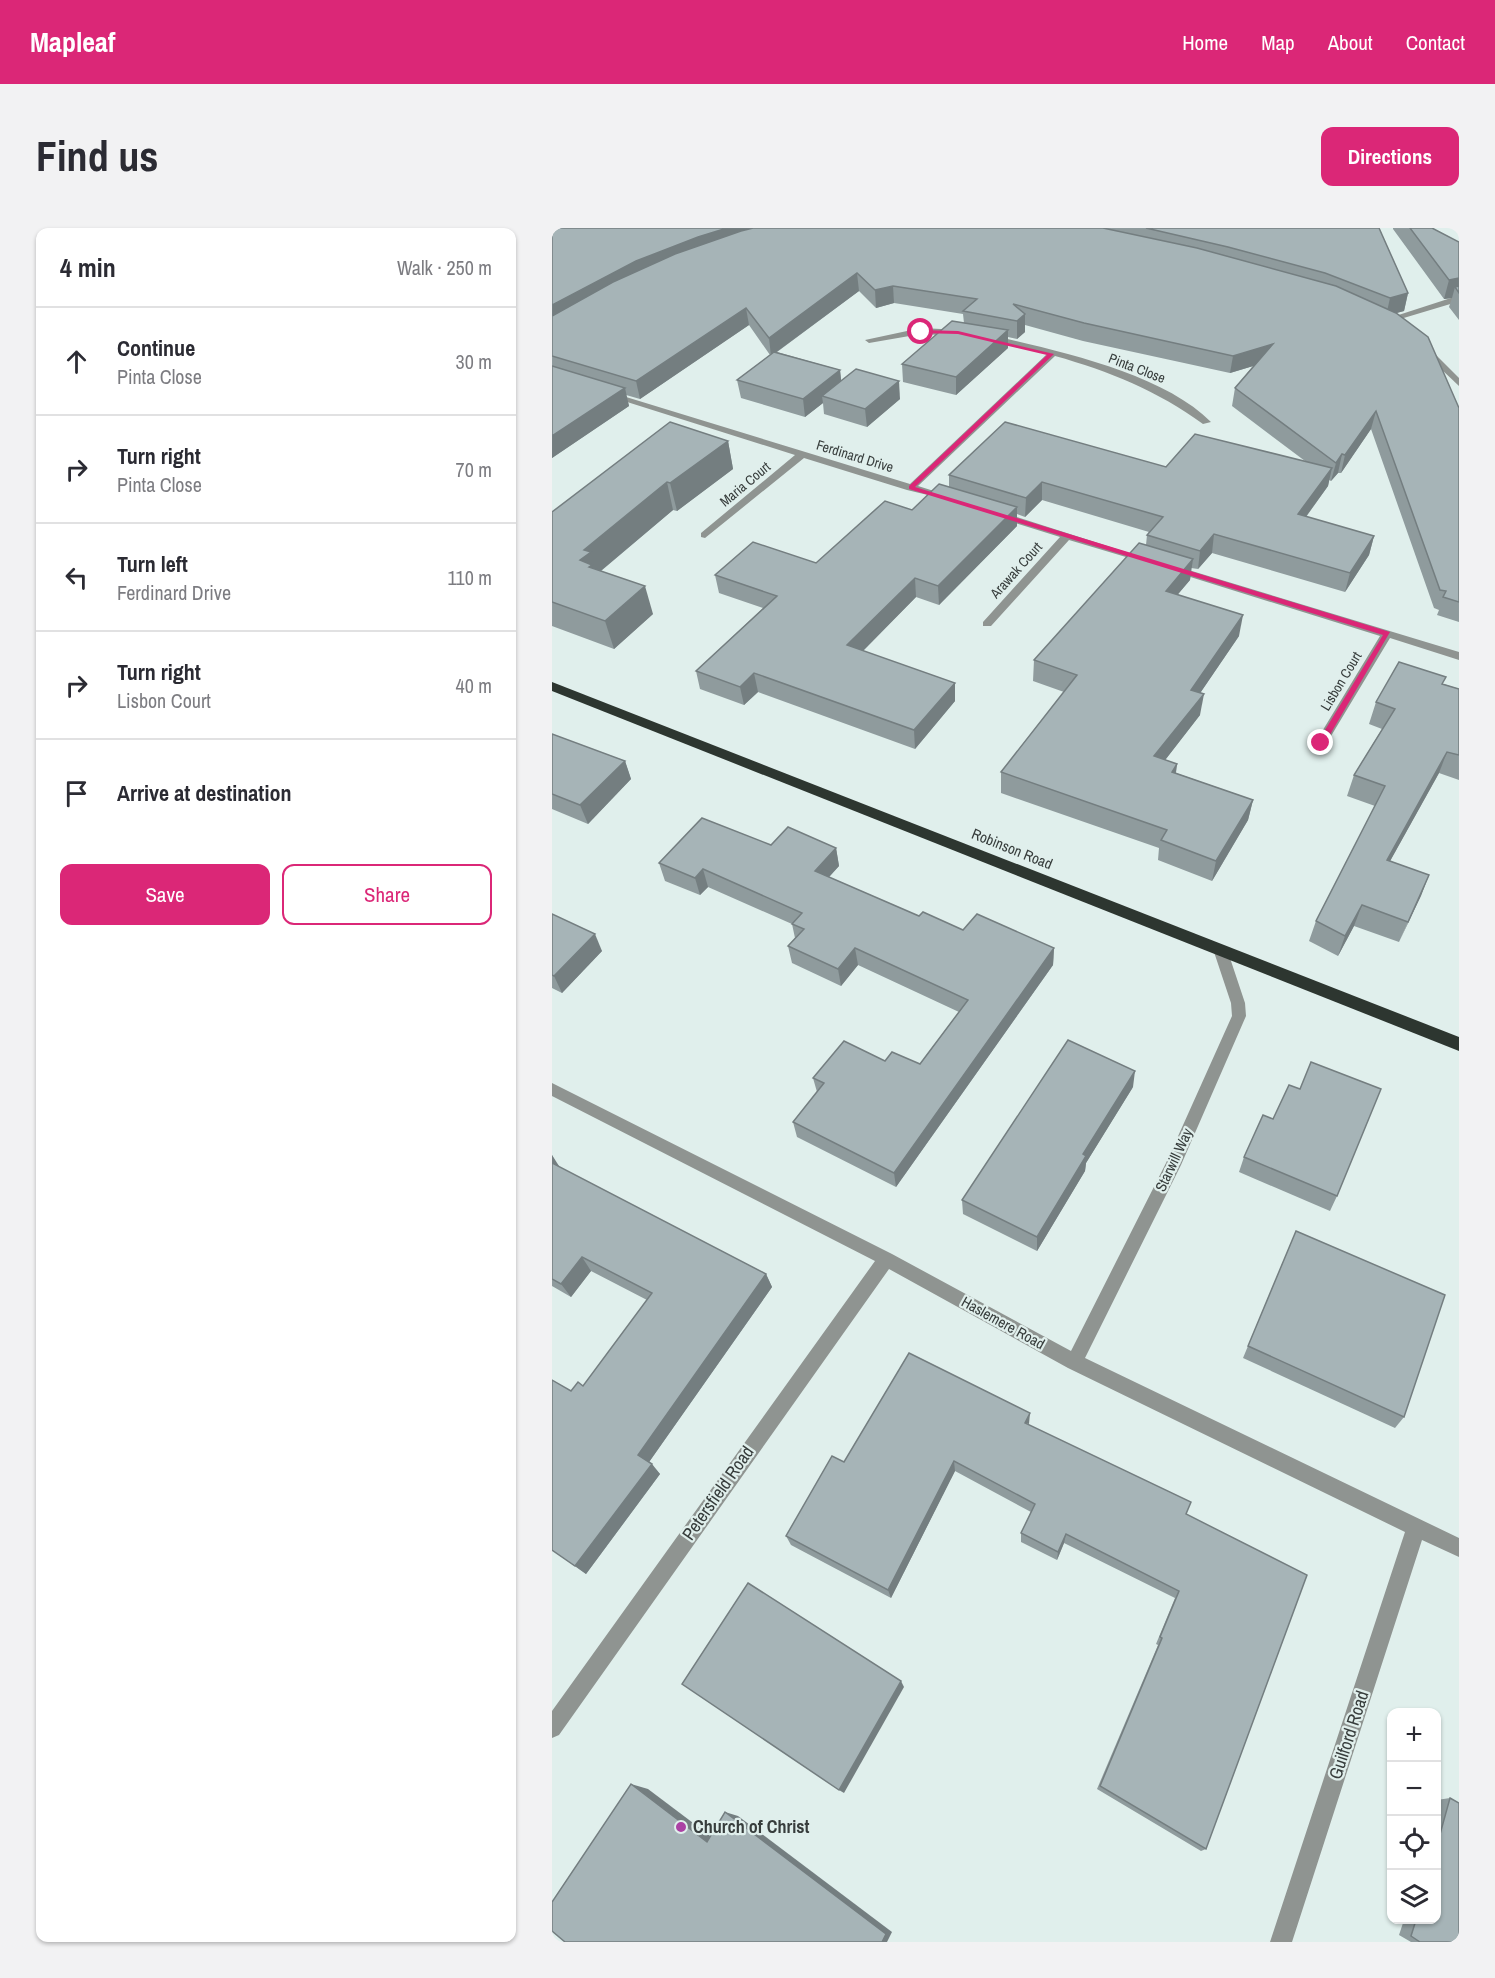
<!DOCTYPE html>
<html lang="en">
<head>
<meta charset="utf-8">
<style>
	:root { --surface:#fff; --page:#f2f2f3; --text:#2b2b33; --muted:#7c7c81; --line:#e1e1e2; --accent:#db2777 }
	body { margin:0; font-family:"Archivo Narrow",sans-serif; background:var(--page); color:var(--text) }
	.controls { position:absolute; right:18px; bottom:18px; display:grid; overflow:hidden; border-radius:12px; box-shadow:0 2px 4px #0004 }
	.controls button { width:54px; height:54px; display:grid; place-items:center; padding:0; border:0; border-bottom:2px solid var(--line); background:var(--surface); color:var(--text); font:30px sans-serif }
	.stop { position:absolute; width:18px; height:18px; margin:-14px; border:4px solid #db2777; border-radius:50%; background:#fff }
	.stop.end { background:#db2777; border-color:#fff; box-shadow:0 2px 6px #0008 }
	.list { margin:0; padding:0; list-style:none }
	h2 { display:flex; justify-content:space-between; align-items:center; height:78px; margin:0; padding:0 24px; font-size:26px }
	h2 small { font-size:20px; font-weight:400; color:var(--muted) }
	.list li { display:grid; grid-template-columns:39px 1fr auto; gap:18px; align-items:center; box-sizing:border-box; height:108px; padding:0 24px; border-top:2px solid var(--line) }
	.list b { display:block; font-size:22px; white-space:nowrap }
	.list p { margin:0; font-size:20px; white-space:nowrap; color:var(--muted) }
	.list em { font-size:20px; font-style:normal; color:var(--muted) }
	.actions { display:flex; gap:12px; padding:18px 24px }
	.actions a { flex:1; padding:14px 0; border:2px solid var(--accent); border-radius:12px; text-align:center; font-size:21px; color:var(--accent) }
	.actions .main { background:var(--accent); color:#fff }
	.icon { flex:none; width:33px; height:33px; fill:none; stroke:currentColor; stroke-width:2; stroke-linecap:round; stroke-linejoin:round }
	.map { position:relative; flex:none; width:907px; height:1714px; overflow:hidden; border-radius:12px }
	header { display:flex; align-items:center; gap:36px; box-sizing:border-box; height:84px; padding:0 30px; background:var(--accent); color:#fff }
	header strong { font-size:28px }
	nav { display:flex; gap:33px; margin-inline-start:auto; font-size:21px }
	.intro { display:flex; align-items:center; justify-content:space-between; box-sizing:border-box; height:144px; padding:0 36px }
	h1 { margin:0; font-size:42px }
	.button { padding:15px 27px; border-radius:12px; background:var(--accent); color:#fff; font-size:21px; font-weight:700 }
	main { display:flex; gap:36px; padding:0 36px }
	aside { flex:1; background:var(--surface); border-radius:12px; box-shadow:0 2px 4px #0004 }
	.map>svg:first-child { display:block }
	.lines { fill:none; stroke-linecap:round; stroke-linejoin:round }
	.minor { fill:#8f9491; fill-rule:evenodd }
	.highway { fill:#2d3630; fill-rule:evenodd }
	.wall { fill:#8f9b9d }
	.shaded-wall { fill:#747e80 }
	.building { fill:#a6b4b7; stroke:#747e80; stroke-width:1.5 }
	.route { fill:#db2777 }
	.poi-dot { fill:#ab42a4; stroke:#e0efec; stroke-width:2 }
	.labels { text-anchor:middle; stroke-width:4.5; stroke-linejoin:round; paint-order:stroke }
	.far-street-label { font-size:14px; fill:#373d3c; stroke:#e0efec }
	.street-label { font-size:15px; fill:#373d3c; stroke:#e0efec }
	.near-street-label { font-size:18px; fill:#373d3c; stroke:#e0efec }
	.near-poi-label { font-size:18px; font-weight:bold; fill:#373d3c; stroke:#e0efec; text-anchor:start }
</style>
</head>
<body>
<header>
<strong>Mapleaf</strong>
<nav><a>Home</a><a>Map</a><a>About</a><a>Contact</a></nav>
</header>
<div class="intro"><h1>Find us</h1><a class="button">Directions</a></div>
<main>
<aside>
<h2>4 min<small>Walk · 250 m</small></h2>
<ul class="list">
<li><svg class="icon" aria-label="ahead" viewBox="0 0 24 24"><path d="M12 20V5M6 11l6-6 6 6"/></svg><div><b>Continue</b><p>Pinta Close</p></div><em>30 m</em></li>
<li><svg class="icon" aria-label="right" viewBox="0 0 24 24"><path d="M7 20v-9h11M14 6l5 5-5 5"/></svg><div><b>Turn right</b><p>Pinta Close</p></div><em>70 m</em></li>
<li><svg class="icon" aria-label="left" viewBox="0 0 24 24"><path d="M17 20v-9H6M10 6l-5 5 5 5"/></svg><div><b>Turn left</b><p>Ferdinard Drive</p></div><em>110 m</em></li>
<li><svg class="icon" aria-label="right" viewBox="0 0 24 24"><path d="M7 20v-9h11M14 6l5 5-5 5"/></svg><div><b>Turn right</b><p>Lisbon Court</p></div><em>40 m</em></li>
<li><svg class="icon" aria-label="arrive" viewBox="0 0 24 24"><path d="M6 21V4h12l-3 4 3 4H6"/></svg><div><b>Arrive at destination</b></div></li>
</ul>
<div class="actions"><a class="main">Save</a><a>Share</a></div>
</aside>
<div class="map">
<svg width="907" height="1714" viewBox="0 0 907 1714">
	<rect width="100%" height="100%" fill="#e0efec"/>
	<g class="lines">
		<!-- minor -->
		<g class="minor">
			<polygon points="902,69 906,72 905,74 835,95 828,93"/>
			<polygon points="369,100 409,102 413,105 409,108 369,106 317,115 313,112"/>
			<path d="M438,107c65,15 173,38 221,87l-8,2c-45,-33 -94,-53 -148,-68l-137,130 35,11v4l-46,-11 -103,-32 -99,80 -4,-1v-4l94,-78 -190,-60 8,-2 297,91 137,-130 -60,-14 -1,-2z"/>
			<polygon points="869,118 875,118 907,150 907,158 869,122"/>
			<polygon points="441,284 449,284 599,332 594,335 517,312 439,398 431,398 431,394 508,309 441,288"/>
			<polygon points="620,337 907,424 907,432 838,410 773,518 765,518 763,515 828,408 616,342 616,338"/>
			<polygon points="669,719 676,724 693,775 694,788 629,937 533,1130 907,1310 907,1329 870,1312 740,1714 718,1714 853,1304 516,1140 337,1041 7,1507 0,1510 0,1483 323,1033 0,868 0,855 340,1026 519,1123 614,935 680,788 679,775 662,724"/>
		</g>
		<!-- highway -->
		<polygon class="highway" points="0,454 907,809 907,823 0,463"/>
	</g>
	<!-- wall -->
	<g class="wall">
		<polygon points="0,0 827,0 856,65 852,83 844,85 907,180 907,394 885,387 887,382 882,380 819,201 789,245 786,245 779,253 777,252 776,258 754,289 822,308 817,327 793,364 660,325 646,341 639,340 638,352 625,367 687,408 648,465 648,487 613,532 625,536 624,545 701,572 696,592 660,653 606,632 607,620 449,565 449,544 512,464 481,453 482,432 594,317 595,307 597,304 490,272 473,289 465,286 465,298 387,377 364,369 311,423 403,455 403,473 363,521 206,464 192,477 148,461 144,443 211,380 167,365 163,347 264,335 360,282 397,259 397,247 614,239 753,233 680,178 683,160 701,138 678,145 531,113 473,97 473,104 465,111 456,109 456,120 404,167 351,154 350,136 412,95 411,86 342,75 324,80 307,63 225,124 288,142 289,153 348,171 315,199 272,186 271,175 253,189 189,170 185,152 218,127 197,97 88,171 74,167 77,178 0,230"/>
		<polygon points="841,0 880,0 907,14 907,92 897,79 900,70 892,71 841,1"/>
		<polygon points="176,213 181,241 125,283 121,282 49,343 101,386 62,421 0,398 0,284"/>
		<polygon points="892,456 907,461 907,552 887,545 838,633 877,647 847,714 802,698 786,728 757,713 764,693 823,578 795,568 802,547 830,501 817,496 824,474"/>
		<polygon points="0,506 73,533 79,551 36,596 0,581"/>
		<polygon points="219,617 284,620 287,638 277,649 367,688 411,702 502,720 501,737 344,959 245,909 241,894 265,864 261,850 333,833 368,836 407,784 306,737 289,758 240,735 236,718 243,710 240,696 156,659 148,667 113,653 107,635"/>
		<polygon points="0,686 50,723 10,765 0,760"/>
		<polygon points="581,859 534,935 533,943 485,1023 411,986 410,972"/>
		<polygon points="748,861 785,968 778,983 687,944 692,929 721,891"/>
		<polygon points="0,927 6,939 214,1046 220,1059 97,1234 108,1246 34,1346 0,1322 0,1152 19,1163 31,1158 95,1072 39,1043 19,1069 0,1058"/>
		<polygon points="744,1003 852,1189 843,1200 691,1130"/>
		<polygon points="477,1197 634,1286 654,1621 649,1623 545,1561 606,1417 604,1416 623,1370 512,1315 505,1332 469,1314 469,1305 479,1284 403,1243 339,1370 239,1317 234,1308 292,1234"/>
		<polygon points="898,1570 907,1714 859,1714 847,1707 852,1692 885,1692 885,1572"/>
	</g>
	<!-- shaded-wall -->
	<g class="shaded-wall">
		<polygon points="175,0 231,0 0,97 0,77 84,33 146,9"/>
		<polygon points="305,45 307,63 219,128 217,110"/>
		<polygon points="907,50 907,65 903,59 900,70 892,71 897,52"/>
		<polygon points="341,58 342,75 324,80 323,62"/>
		<polygon points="856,65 852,83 834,88 838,70"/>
		<polygon points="194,80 197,97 88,171 84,153"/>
		<polygon points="473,86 473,104 465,111 465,93"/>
		<polygon points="456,102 456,120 404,167 404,149"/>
		<polygon points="721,116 718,133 678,145 681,128"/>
		<polygon points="288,142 290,160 270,168 271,175 253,189 251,171"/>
		<polygon points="347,153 348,171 315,199 313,181"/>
		<polygon points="73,160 77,178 0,230 0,208"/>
		<polygon points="824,183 819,201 789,245 793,227"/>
		<polygon points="176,213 181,241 125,283 118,255"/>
		<polygon points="790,226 786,245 779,253 784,235"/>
		<polygon points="780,240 776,258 742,305 746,286"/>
		<polygon points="115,254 121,282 45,346 28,332 32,322"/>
		<polygon points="490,254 490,272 473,289 474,270"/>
		<polygon points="465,279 465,298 387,377 386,358"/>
		<polygon points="662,306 660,325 646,341 648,323"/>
		<polygon points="822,308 817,327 793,364 798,345"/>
		<polygon points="641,331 638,352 611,384 614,363"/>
		<polygon points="363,350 364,369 298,436 295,417"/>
		<polygon points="93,358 101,386 62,421 53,393"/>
		<polygon points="691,387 687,408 636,483 639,462"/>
		<polygon points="202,445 206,464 192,477 188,459"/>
		<polygon points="403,455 403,473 363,521 362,502"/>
		<polygon points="652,466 648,487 600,549 602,528"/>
		<polygon points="895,524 887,545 827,653 835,632"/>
		<polygon points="73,533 79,551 36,596 28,577"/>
		<polygon points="625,536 622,556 620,544"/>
		<polygon points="701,572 696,592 660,653 664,633"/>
		<polygon points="284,620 287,638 266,661 263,643"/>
		<polygon points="151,641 156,659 148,667 143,650"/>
		<polygon points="877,647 869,668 847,714 856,694"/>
		<polygon points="810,677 802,698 786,728 793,708"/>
		<polygon points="43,706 50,723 10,765 2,748"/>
		<polygon points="303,720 306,737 289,758 286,741"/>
		<polygon points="502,720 501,737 344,959 342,945"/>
		<polygon points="583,843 581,859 534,935 533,943 485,1023 485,1009 531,926"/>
		<polygon points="0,927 7,938 0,946"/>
		<polygon points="30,1029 39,1043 19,1069 9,1056"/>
		<polygon points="214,1046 220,1059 95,1237 86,1227"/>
		<polygon points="478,1185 477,1196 473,1195"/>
		<polygon points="402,1233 403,1243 339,1370 336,1362"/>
		<polygon points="100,1236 108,1246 34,1346 23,1338"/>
		<polygon points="514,1306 512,1315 505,1332 506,1324"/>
		<polygon points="349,1453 352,1459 292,1565 287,1562"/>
		<polygon points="79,1556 96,1561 169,1616 155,1614"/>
		<polygon points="173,1584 186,1588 340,1704 335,1714 330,1714"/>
	</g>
	<!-- building -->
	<g class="building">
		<polygon points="0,0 175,0 146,9 84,33 0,77"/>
		<polygon points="201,0 551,0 645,20 784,58 844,85 876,109 907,180 907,374 891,369 894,363 888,362 824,183 793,227 790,226 784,235 683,160 721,116 681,128 532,95 461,76 473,86 465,93 411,83 425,71 341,58 323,62 305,45 217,110 194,80 84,153 0,128 0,88 61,54 123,26 189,3"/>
		<polygon points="594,0 827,0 856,65 838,70 773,45 676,19"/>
		<polygon points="858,0 880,0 907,14 907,50 897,52"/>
		<polygon points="907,58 907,65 903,59"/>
		<polygon points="400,93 456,102 404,149 350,136"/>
		<polygon points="222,124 288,142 251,171 185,152"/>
		<polygon points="0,138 73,160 0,208"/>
		<polygon points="304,141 347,153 313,181 270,168"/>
		<polygon points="118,194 176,213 118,255 115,254 32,322 39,324 28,332 40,337 37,339 93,358 53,393 0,374 0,284"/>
		<polygon points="453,194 614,239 643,206 780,240 746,286 822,308 798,345 662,306 648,323 595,307 611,289 490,254 474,270 397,247"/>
		<polygon points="387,256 465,279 386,358 363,350 295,417 403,455 362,502 202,445 188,459 144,443 225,368 163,347 201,314 264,335 333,273 360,282"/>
		<polygon points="587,315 641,331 614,363 691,387 639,462 652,466 602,528 625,536 620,544 701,572 664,633 609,612 615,602 449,544 525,447 482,432"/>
		<polygon points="847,434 894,449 890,456 907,461 907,527 895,524 835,632 877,647 856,694 810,677 793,708 764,693 833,558 802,547 843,481 824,474"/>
		<polygon points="0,506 73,533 28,577 0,566"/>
		<polygon points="150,590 219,617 236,599 284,620 263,643 367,688 371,684 411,702 425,686 502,720 342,945 241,894 272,855 261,850 292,813 333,833 340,824 368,836 416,772 303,720 286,741 236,718 252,701 240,696 250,685 151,641 143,650 107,635"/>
		<polygon points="0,686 43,706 2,748 0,747"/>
		<polygon points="516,812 583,843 531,926 534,928 485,1009 410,972"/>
		<polygon points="759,834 829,861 785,968 692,929 711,887 721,891 737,857 748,861"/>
		<polygon points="0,935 214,1046 86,1227 100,1236 23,1338 0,1322 0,1152 19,1163 26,1154 31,1158 100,1065 30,1029 9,1056 0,1051"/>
		<polygon points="744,1003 893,1067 852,1189 696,1118"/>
		<polygon points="357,1125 478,1185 473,1195 639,1274 634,1286 755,1347 654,1621 548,1558 610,1410 608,1409 627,1363 514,1306 506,1324 469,1305 483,1276 402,1233 336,1362 234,1308 280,1228 292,1234"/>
		<polygon points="196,1355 349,1453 287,1562 130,1456"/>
		<polygon points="79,1556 155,1614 173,1584 334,1706 330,1714 13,1714 0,1703 0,1674"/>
		<polygon points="898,1570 907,1575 907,1714 868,1714 859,1708 864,1692 885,1692 885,1617"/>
	</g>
	<!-- route -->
	<polygon class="route" points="369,102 406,103 502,126 363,259 838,404 772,517 765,515 831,407 357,261 357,258 495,127 406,106 367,105"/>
	<!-- markers -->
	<circle class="poi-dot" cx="129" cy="1599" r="6"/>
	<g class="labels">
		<!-- far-street labels -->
		<g class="far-street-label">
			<text transform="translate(585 140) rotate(21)" y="5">Pinta Close</text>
			<text transform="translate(303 228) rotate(17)" y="5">Ferdinard Drive</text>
			<text transform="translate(193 256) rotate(-40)" y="5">Maria Court</text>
			<text transform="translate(464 342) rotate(-48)" y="5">Arawak Court</text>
			<text transform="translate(789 453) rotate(-59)" y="5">Lisbon Court</text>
		</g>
		<!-- street labels -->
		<g class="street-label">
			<text transform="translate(460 621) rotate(22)" y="5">Robinson Road</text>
			<text transform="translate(622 932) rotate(-65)" y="5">Starwill Way</text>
			<text transform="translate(451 1095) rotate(29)" y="5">Haslemere Road</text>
		</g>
		<!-- near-street labels -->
		<g class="near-street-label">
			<text transform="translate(166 1265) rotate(-55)" y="6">Petersfield Road</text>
			<text transform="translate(797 1507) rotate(-72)" y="6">Guilford Road</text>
		</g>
		<!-- near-poi labels -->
		<g class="near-poi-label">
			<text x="141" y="1605">Church of Christ</text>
		</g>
	</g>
</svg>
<div class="controls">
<button>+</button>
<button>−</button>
<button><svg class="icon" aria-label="locate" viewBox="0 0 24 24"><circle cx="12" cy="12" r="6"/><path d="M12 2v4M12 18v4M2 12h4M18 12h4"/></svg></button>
<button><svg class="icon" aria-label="layers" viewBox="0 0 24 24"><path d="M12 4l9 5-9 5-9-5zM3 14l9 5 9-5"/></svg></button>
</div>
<div class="stop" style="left:369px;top:104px"></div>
<div class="stop end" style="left:769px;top:515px"></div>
</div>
</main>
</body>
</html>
